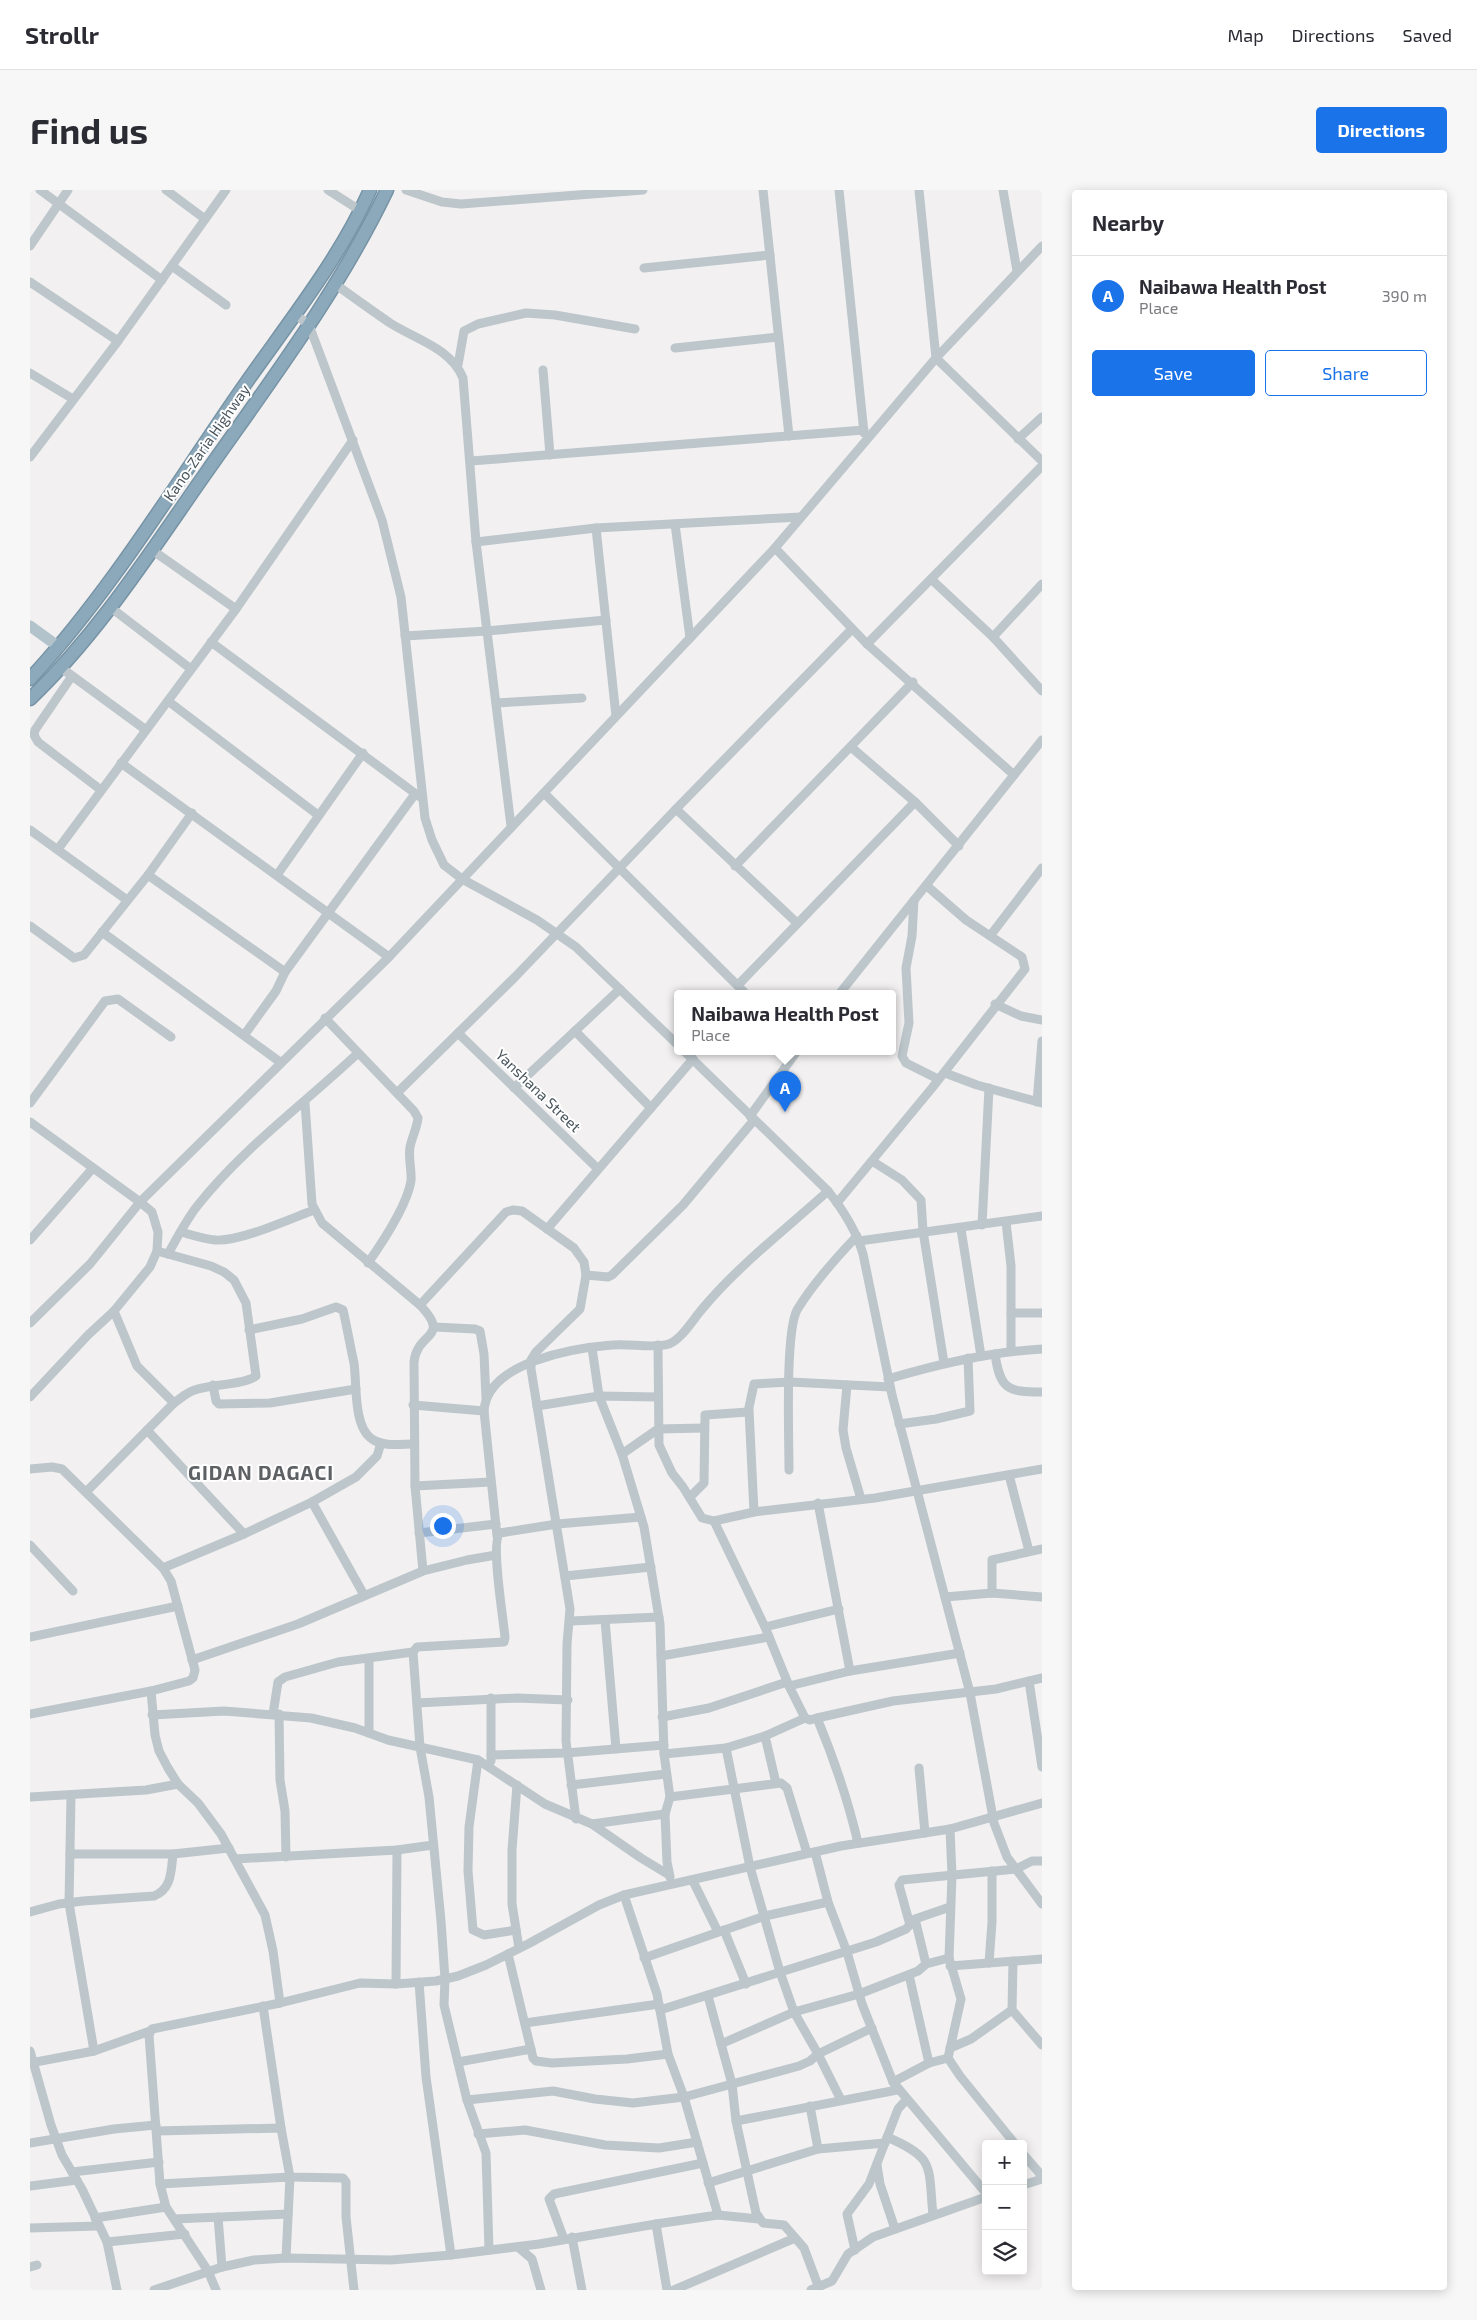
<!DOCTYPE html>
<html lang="en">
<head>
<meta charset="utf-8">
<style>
	:root { --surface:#fff; --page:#f7f7f7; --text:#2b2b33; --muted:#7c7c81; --line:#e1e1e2; --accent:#1a73e8 }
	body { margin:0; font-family:"Exo 2",sans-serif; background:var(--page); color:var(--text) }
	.controls { position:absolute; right:15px; bottom:15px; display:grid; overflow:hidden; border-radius:5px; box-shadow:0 2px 12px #0003 }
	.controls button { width:45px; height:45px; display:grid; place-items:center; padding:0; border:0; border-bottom:1px solid var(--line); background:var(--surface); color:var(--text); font:25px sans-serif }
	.you { position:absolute; left:412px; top:1335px; width:18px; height:18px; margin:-12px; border:4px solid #fff; border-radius:50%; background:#1a73e8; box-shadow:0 0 0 8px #1a73e833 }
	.badge { display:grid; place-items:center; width:32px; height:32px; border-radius:50%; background:var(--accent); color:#fff; font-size:16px; font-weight:700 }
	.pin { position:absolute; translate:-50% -41px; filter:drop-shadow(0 1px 2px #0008) }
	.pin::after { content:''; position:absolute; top:26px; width:18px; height:15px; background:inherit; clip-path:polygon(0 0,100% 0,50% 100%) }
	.popup { position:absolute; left:644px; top:800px; width:222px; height:65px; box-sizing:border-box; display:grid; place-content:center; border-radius:5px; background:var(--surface); filter:drop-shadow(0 1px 4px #0005); font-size:16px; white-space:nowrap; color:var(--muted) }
	.popup b { font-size:19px; color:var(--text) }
	.popup::after { content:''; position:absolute; left:50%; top:100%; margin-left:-10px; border:10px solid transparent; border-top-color:var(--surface) }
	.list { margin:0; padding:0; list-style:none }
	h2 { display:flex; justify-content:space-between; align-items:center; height:65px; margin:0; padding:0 20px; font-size:21px }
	h2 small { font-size:16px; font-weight:400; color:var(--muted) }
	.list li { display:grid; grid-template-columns:32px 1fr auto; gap:15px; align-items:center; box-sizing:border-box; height:80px; padding:0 20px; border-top:1px solid var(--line) }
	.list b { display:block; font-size:19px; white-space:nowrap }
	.list p { margin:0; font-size:16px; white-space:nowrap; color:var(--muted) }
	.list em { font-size:16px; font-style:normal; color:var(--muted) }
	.actions { display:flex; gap:10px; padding:15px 20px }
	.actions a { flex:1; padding:11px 0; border:1px solid var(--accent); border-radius:5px; text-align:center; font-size:18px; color:var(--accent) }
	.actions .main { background:var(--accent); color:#fff }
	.icon { flex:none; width:28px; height:28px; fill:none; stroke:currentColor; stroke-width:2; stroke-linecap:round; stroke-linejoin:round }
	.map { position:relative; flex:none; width:1012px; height:2100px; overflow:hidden; border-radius:5px }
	header { display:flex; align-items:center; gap:30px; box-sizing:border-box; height:70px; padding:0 25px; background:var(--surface); border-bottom:1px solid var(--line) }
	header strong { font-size:24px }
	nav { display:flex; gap:28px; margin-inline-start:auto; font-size:18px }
	.intro { display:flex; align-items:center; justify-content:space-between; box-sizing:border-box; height:120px; padding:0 30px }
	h1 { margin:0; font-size:35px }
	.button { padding:12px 22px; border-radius:5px; background:var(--accent); color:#fff; font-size:18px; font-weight:700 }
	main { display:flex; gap:30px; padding:0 30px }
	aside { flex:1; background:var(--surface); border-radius:5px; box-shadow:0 2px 12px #0003 }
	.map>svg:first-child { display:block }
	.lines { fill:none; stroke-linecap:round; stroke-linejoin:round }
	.highway-casing { stroke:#7794a6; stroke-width:15 }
	.minor { stroke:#bcc6cb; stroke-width:9 }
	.major { stroke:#b2c3cc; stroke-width:11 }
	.highway { stroke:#8ba9ba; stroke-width:12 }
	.labels { text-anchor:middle; stroke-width:4; stroke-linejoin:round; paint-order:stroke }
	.street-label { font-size:15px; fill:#49555c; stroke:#fff }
	.district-label { font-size:20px; font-weight:bold; letter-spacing:1px; fill:#5d6164; stroke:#fff }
</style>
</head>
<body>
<header>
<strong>Strollr</strong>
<nav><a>Map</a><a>Directions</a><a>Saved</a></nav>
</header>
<div class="intro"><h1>Find us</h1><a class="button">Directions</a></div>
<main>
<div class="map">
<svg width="1012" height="2100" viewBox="0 0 1012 2100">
	<rect width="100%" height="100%" fill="#f2f0f0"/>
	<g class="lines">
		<!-- highway casing -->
		<g class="highway-casing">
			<g id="highway">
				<path d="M0,489c80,-87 142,-189 209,-286 44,-64 100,-132 131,-203"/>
				<path d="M0,509c70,-67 123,-151 178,-229 64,-91 131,-180 179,-280"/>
			</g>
		</g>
		<!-- minor -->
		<g class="minor">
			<polyline points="10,0 132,90"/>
			<polyline points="136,0 175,29"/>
			<polyline points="298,0 331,21"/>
			<polyline points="376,0 412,12 431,14 613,0"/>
			<polyline points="733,0 759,246"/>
			<polyline points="809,0 834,243"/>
			<polyline points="889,0 906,168 1012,271"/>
			<polyline points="973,0 987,81"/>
			<polyline points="0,56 38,0"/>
			<polyline points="142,76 196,115"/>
			<polyline points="614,78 740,65"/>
			<polyline points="0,92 88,151"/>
			<path d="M305,94c18,13 36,26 55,39 25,16 61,25 73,55l13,164 35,284"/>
			<polyline points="265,124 279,135 352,330 371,407 395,628 402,650 414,675 432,689 507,730 546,757 648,855"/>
			<polyline points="645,158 748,147"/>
			<polyline points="428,175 434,141 448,134 496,123 525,125 605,139"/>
			<polyline points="513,180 520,265"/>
			<polyline points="0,183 43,209"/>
			<polyline points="988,249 1012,227"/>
			<polyline points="0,267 88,151 196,0"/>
			<polyline points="441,271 834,240"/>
			<polyline points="645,334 660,448"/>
			<polyline points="566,338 586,526"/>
			<polyline points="446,352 566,338 771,327"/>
			<polyline points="745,358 837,454 984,585"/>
			<polyline points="122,360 206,419"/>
			<polyline points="901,389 963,447 1012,501"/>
			<polyline points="80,417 161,479"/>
			<polyline points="375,446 457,441 576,430"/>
			<polyline points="963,447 1012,394"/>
			<polyline points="181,452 390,607"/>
			<polyline points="837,454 1012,276"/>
			<polyline points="30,477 116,540"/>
			<polyline points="42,486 5,540 4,545 8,552 71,600"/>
			<polyline points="138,511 288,625"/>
			<polyline points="466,513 552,508"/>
			<polyline points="821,557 885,612 929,656"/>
			<polyline points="91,573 359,767"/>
			<polyline points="514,603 715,803"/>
			<polyline points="646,619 766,732"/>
			<polyline points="0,640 97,710"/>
			<polyline points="28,659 206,419 323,250"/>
			<polyline points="705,676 883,492"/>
			<polyline points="118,685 255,782"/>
			<polyline points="247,685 333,563"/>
			<polyline points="884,710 882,746 876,778 879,833 872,866 876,873 908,889"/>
			<polyline points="0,736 44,768 54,765 118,685 162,623"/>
			<polyline points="72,742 250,872"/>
			<polyline points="960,746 1012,678"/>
			<polyline points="708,795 885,612"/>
			<polyline points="810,803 1012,550"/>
			<polyline points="965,814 991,826 1012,830"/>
			<path d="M295,828l89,93 4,7c-1,10 -6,19 -8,29 -2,12 2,23 1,34 -4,24 -29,62 -43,82"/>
			<polyline points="545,841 621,918"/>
			<polyline points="428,843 568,979"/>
			<polyline points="215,844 246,801 255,782 385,604"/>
			<path d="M654,861l144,140c16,20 28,39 35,63l29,141 78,298 24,130 13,34 35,47"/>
			<polyline points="915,883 947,895 1012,913"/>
			<polyline points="484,898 590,799"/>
			<polyline points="367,903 485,787 646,619 822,439"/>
			<polyline points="1007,912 1012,851"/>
			<polyline points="0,913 75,811 88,809 141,847"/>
			<path d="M275,913l7,101 10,19 98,82c32,34 -3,26 -6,57l1,124 8,85"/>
			<polyline points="720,926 767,861"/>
			<polyline points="0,932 110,1012 122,1022 128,1042 127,1061 120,1077 84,1121 58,1145 0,1207"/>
			<polyline points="842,971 872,990 891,1010 893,1041 914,1173"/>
			<polyline points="807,1013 902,898 995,779 992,767 936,730 897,696"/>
			<polyline points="976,1032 981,1076 981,1161"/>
			<polyline points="952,1035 959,898"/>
			<polyline points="517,1039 663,869"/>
			<polyline points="931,1039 951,1166"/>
			<path d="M151,1042c11,3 23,7 34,8 24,2 75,-21 99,-30"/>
			<polyline points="0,1050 63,978"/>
			<polyline points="829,1051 1012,1026"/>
			<path d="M138,1064c9,-16 18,-34 30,-49 45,-57 107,-102 160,-152"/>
			<polyline points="556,1085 578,1087 582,1085 653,1015 724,930"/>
			<polyline points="390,1115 476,1022 483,1020 492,1021 544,1058 554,1072 556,1085 550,1119 506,1162 501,1170 501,1179 540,1419 537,1454 536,1551 546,1629"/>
			<polyline points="84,1121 107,1176 144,1213"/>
			<polyline points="981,1123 1012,1123"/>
			<polyline points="0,1133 60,1074 110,1012 359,767 745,358 906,168 1012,56"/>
			<polyline points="404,1137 445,1139 450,1141 454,1164 456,1208"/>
			<path d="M219,1140l53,-11 34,-12 7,3c4,17 7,35 11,53 3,20 -1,64 18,76 11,8 29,5 41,5"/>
			<polyline points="628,1155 629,1255 642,1283 653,1297 672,1328 684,1331 724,1322 845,1308 1012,1279"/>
			<polyline points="562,1158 569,1206 592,1264 614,1337 630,1434 634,1564 640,1607 635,1624 637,1672 640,1687"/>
			<path d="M965,1164c5,35 12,38 47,38"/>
			<path d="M858,1189c51,-15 101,-27 154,-30"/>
			<polyline points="183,1195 186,1211 189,1214 240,1213 326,1199"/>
			<polyline points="817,1195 813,1240 816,1258 831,1309"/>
			<polyline points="383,1215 454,1221"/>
			<polyline points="507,1216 569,1206 628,1207"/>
			<polyline points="719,1220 724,1322"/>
			<polyline points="869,1234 906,1229 940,1221 938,1168"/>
			<polyline points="117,1240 214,1344"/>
			<polyline points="592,1264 628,1239 674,1238"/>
			<polyline points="0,1279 22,1277 32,1279 133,1378 141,1391 165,1480 163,1488 159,1491 121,1501 0,1524"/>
			<path d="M759,1280c0,-32 -4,-137 8,-160 15,-25 40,-53 60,-74"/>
			<polyline points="979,1285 999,1361"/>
			<polyline points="385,1296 461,1292"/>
			<path d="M56,1302l88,-89c7,-5 14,-12 24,-14 15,-5 46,-4 58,-13l-10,-73 -12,-23 -10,-8 -13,-6 -54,-15"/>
			<polyline points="660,1307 674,1293 675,1225 718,1222 724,1194 760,1192 860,1197"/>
			<polyline points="282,1312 334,1405"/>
			<polyline points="788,1313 820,1481"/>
			<path d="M684,1331l51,106 24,59 16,32 5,2 7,-2c17,41 31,82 41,125"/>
			<polyline points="389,1343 466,1334"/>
			<path d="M467,1346l-13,-125c3,-49 90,-63 128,-66 18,-2 40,4 57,-1 13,-5 25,-26 34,-36 36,-43 83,-79 125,-117"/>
			<polyline points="0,1355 43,1401"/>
			<polyline points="133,1378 214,1344 282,1312 326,1287 347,1266 351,1253"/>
			<polyline points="535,1386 621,1377"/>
			<polyline points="962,1403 962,1370 1012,1359"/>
			<polyline points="915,1407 962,1403 1012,1407"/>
			<polyline points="575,1430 586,1559"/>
			<polyline points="541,1431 629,1427"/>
			<polyline points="735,1437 809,1419"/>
			<polyline points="0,1447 148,1416"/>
			<polyline points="383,1462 390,1557 399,1607 411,1731 415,1789 414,1815 437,1910 456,1963 459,2060"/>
			<polyline points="631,1466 739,1447"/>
			<polyline points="339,1469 339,1543"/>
			<polyline points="162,1470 268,1434 393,1381 437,1370 466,1365"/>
			<polyline points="999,1491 1012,1577"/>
			<polyline points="759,1496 820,1481 930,1463"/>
			<polyline points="121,1501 125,1545 129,1561 138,1578 148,1594 168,1613 191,1644 235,1725 243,1761 250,1813"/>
			<polyline points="461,1508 461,1571"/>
			<polyline points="387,1513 487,1508 538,1510"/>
			<path d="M243,1524l5,-32 7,-5 53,-15 75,-10 4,-5 87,-5 1,-4c-1,-17 -15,-96 -5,-105l57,-9 84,-7"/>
			<polyline points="249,1524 250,1590 255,1621 256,1667"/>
			<polyline points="122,1525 194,1521 281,1528 325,1538 358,1550 448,1570 515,1614 562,1634 611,1668 639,1685"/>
			<polyline points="632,1527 679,1518 757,1492"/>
			<polyline points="787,1528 863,1511 966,1499 1012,1488"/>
			<polyline points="735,1546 746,1593"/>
			<polyline points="696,1558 720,1677 750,1782 764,1822 788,1864 811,1910"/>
			<polyline points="634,1564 696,1558 735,1546 775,1528"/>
			<polyline points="461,1565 536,1563 634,1555"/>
			<polyline points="448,1570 439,1637 438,1681 443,1740 454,1745 486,1740"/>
			<polyline points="889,1578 895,1643"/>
			<polyline points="487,1595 482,1660 482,1714 489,1758"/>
			<polyline points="541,1595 636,1584"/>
			<polyline points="41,1606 39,1713 64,1861"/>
			<polyline points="0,1607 116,1600 148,1594"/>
			<polyline points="640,1607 751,1593 757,1598 777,1663"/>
			<polyline points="562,1634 635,1624"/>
			<polyline points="920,1639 922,1685 919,1768 931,1809 918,1868 930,1886 985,1954"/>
			<polyline points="785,1662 798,1712 817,1762 832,1814 863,1892 956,2003"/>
			<polyline points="40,1664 143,1664 199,1658"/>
			<polyline points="205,1669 367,1660 403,1655"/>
			<polyline points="663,1691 688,1742"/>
			<polyline points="594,1705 627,1804 638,1864 654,1907 688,2025 626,2034"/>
			<path d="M0,1722l29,-8 24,-3 71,-5c18,-7 17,-25 19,-42"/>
			<polyline points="885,1729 896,1774"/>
			<polyline points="880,1735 869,1695 872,1690 986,1679 1002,1671 1012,1671"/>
			<polyline points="694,1740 716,1794"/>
			<polyline points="478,1764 503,1868 506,1871 522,1873 597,1869 638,1864"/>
			<polyline points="614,1768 735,1726 798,1712"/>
			<polyline points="983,1771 982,1820 1012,1855"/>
			<polyline points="959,1773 962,1732 962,1681"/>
			<polyline points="920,1776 1012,1769"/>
			<polyline points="879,1785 899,1873"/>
			<polyline points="389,1792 396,1887 421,2065"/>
			<polyline points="366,1794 367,1660"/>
			<polyline points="678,1806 702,1894 706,1931 726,2023 733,2033 754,2035 774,2058 789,2098"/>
			<polyline points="233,1816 251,1938"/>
			<polyline points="630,1820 846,1752 876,1739 885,1729 920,1717"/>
			<polyline points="495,1833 629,1814"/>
			<polyline points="691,1854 764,1822 829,1804 888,1781 896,1774 919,1768"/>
			<polyline points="920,1858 941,1849 982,1820"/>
			<polyline points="0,1861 21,1935 32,1965 52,1999 77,2052 87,2100"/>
			<polyline points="428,1872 501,1859"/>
			<polyline points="0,1873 64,1861 120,1841"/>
			<polyline points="863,1892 899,1873 918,1868"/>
			<polyline points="437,1910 523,1901 565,1909 603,1913 654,1907 769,1876 780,1871 788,1864 842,1838"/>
			<polyline points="780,1916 788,1959 855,1953"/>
			<polyline points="706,1931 867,1900"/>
			<polyline points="127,1941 251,1938 260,1987 313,1988 316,1992 316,2027 324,2100"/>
			<polyline points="448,1944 495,1940 575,1955 629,1958 667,1952"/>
			<path d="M857,1947c49,21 41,29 46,78"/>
			<polyline points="0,1953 84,1939 126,1935"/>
			<polyline points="993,1964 1012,1986"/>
			<polyline points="847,1975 850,1994 865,2039"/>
			<polyline points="42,1982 129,1972"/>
			<polyline points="678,1993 788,1959"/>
			<polyline points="130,1994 260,1987 256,2068"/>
			<polyline points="993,1995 1012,1989"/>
			<polyline points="0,1996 47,1990"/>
			<polyline points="688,2025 729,2029"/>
			<polyline points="188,2027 192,2077"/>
			<polyline points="65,2028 136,2017"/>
			<polyline points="144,2029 258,2024"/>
			<polyline points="0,2038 68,2036"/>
			<polyline points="542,2047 552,2100"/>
			<polyline points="534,2049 519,2009 524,2004 673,1973"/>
			<polyline points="77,2052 155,2044"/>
			<polyline points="488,2057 502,2069 511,2100"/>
			<polyline points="825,2060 817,2024 839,1994 868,1919 876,1910"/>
			<polyline points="0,2077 7,2075"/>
			<polyline points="124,2100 192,2077 224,2070 256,2068 361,2070 421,2065 509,2054 626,2034 637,2100"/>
			<polyline points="186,2100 178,2081 136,2017 130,1994 119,1845 122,1839 250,1813 330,1793 366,1794 406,1791 428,1786 456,1775 498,1754 569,1715 594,1705 811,1656 920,1639 1012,1613"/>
			<polyline points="644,2100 765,2048"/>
			<polyline points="781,2100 802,2091 818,2064 843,2047 956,2007"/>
		</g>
		<!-- major -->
		<polyline class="major" points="0,436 29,457"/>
		<!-- highway -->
		<use href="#highway" class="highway"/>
	</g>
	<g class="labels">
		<!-- street labels -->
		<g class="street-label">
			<text transform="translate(177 253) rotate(-55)" y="5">Kano-Zaria Highway</text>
			<text transform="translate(508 901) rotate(44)" y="5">Yanshana Street</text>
		</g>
		<!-- district labels -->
		<g class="district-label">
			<text x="231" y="1290">GIDAN DAGACI</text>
		</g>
	</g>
</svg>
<div class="controls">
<button>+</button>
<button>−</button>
<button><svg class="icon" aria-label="layers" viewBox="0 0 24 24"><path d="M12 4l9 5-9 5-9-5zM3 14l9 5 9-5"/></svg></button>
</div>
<div class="you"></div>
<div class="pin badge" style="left:755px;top:922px">A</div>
<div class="popup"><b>Naibawa Health Post</b>Place</div>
</div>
<aside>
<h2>Nearby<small></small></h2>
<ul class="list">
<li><span class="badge">A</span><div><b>Naibawa Health Post</b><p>Place</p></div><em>390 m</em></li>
</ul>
<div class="actions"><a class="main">Save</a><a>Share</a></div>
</aside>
</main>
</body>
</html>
